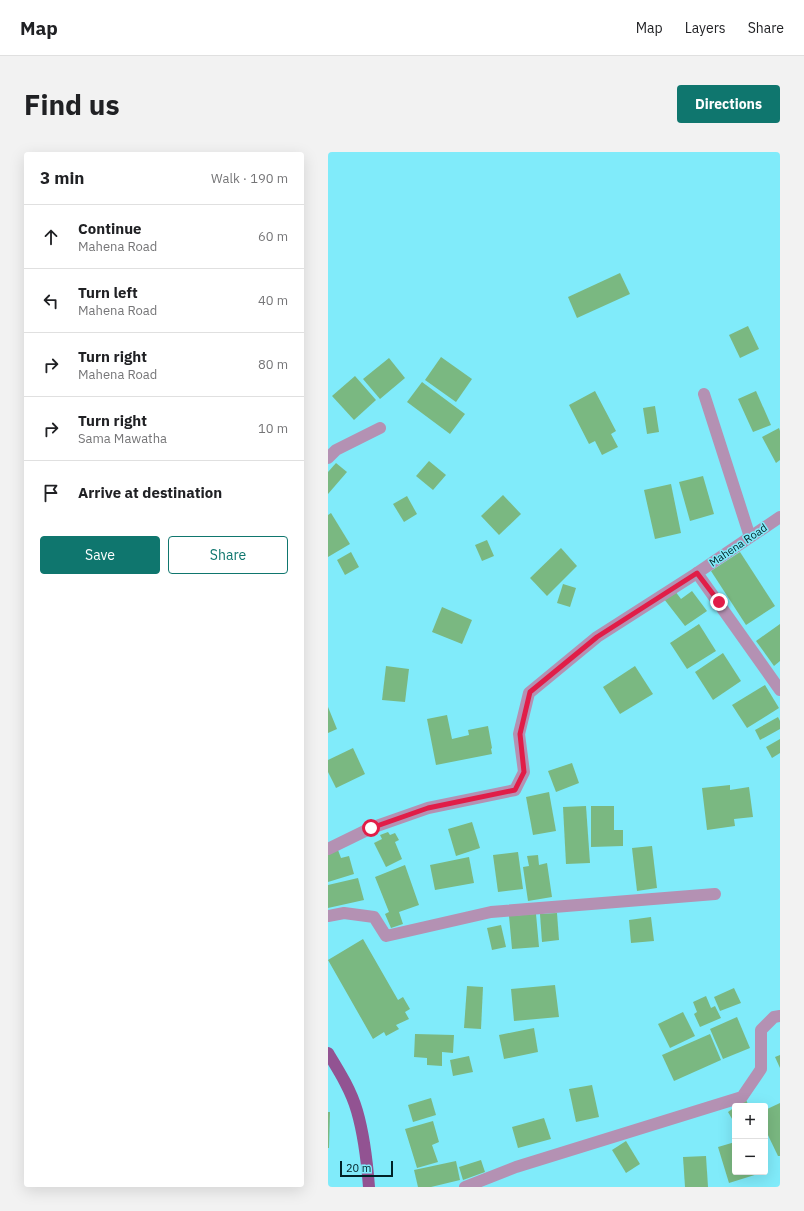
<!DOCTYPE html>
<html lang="en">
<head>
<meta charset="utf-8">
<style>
	:root { --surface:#fff; --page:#f2f2f2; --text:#202124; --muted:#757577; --line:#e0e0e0; --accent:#0f766e }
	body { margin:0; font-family:"IBM Plex Sans",sans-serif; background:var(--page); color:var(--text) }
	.controls { position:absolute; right:12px; bottom:12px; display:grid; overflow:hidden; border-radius:4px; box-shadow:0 4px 16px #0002 }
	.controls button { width:36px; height:36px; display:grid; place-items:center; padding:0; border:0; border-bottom:1px solid var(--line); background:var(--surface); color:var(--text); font:20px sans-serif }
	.scale { position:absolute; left:12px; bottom:10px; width:53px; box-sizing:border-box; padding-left:4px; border:2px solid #002226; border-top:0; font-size:11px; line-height:14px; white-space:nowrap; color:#002226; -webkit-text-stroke:3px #80ebfa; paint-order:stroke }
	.stop { position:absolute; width:12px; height:12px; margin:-9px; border:3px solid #e11d48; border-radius:50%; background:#fff }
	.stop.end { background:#e11d48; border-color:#fff; box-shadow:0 1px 4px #0008 }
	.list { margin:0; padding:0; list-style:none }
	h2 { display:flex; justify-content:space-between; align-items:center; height:52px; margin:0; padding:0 16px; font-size:17px }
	h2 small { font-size:13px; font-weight:400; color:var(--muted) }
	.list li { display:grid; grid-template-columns:26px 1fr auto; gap:12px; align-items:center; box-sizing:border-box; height:64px; padding:0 16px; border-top:1px solid var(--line) }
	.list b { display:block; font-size:15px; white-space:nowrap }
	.list p { margin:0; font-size:13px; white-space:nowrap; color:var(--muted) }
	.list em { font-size:13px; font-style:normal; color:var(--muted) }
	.actions { display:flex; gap:8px; padding:12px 16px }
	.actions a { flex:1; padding:9px 0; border:1px solid var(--accent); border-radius:4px; text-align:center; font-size:14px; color:var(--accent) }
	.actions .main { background:var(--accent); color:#fff }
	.icon { flex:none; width:22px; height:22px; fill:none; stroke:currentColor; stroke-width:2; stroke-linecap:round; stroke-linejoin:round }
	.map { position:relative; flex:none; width:452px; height:1035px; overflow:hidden; border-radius:4px }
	header { display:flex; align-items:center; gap:24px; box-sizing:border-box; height:56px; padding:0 20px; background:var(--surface); border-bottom:1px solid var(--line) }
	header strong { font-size:19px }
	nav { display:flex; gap:22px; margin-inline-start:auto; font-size:14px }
	.intro { display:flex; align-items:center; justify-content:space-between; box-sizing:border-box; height:96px; padding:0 24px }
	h1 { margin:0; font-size:28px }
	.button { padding:10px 18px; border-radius:4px; background:var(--accent); color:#fff; font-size:14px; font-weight:700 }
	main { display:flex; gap:24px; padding:0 24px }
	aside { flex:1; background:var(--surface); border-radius:4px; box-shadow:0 4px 16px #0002 }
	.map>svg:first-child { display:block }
	.building { fill:#7ab881 }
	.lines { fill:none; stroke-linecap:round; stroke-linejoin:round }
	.minor { stroke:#b491b3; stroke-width:12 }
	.major { stroke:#925392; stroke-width:12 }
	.route { stroke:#e11d48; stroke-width:5 }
	.labels { text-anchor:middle; stroke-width:3; stroke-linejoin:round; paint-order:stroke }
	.street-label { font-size:11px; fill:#002226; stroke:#80ebfa }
</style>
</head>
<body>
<header>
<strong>Map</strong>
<nav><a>Map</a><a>Layers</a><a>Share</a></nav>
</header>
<div class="intro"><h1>Find us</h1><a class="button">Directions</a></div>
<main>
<aside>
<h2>3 min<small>Walk · 190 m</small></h2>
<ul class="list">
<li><svg class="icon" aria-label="ahead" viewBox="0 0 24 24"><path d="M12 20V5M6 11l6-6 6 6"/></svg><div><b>Continue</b><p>Mahena Road</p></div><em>60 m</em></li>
<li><svg class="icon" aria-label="left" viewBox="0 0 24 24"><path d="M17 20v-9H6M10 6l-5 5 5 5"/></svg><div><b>Turn left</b><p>Mahena Road</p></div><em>40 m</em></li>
<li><svg class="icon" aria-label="right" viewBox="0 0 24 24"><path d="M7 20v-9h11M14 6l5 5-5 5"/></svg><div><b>Turn right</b><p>Mahena Road</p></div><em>80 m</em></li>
<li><svg class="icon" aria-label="right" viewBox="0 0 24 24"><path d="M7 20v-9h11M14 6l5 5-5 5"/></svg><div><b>Turn right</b><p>Sama Mawatha</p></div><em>10 m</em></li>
<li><svg class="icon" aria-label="arrive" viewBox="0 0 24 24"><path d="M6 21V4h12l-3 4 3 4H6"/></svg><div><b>Arrive at destination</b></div></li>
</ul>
<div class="actions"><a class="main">Save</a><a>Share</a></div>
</aside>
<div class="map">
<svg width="452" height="1035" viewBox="0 0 452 1035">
	<rect width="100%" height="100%" fill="#80ebfa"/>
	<!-- building -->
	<g class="building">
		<polygon points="292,121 302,142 249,166 240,145"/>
		<polygon points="420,174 431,197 412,206 401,183"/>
		<polygon points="113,205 144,227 128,250 97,228"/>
		<polygon points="61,206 77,226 52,247 35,227"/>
		<polygon points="27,224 48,248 26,268 4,244"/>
		<polygon points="94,230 137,262 122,282 79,250"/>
		<polygon points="267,239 288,279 283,282 290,295 274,303 267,289 261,292 241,253"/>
		<polygon points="428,239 443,273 425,280 410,247"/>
		<polygon points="327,254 331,280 319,282 315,256"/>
		<polygon points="451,276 452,279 452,308 448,311 434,285"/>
		<polygon points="101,309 118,323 105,338 88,324"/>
		<polygon points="8,311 19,320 0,342 0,320"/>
		<polygon points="375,324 386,362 362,369 351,330"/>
		<polygon points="343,332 353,381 327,387 316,338"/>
		<polygon points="175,343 193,362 171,383 153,364"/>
		<polygon points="79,344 89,362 76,370 65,352"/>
		<polygon points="3,361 22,392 0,405 0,363"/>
		<polygon points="159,388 166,404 154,409 147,393"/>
		<polygon points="233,396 249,414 219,444 202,426"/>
		<polygon points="23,400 31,415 17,423 9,408"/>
		<polygon points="412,400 447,454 418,473 383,419"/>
		<polygon points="235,432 248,436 242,455 229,451"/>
		<polygon points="347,439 353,447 364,439 379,459 357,474 336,447"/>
		<polygon points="114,455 144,468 134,492 104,480"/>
		<polygon points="371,472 388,499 359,517 342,491"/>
		<polygon points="452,472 452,509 446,514 428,489"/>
		<polygon points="395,501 413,529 385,548 367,520"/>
		<polygon points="58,514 81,517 77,550 54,548"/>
		<polygon points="307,514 325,542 292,562 275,535"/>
		<polygon points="437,533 451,556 419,576 404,553"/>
		<polygon points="0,555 9,577 0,581"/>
		<polygon points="119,563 124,587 141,583 140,578 160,574 164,596 163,597 164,602 108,613 99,567"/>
		<polygon points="450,565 452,569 452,577 432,588 427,578"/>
		<polygon points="452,587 452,601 444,606 438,595"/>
		<polygon points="25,596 37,622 8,636 0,620 0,608"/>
		<polygon points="244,611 251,631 228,640 220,619"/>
		<polygon points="402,633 402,638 421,635 425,665 406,667 407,674 379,678 374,636"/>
		<polygon points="221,640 228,679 205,683 198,645"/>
		<polygon points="258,654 262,711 238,712 235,655"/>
		<polygon points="263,654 286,654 286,678 295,678 295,694 263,695"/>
		<polygon points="144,670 152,696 128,704 120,677"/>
		<polygon points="60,680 62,683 67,681 71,688 67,690 74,707 58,715 46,691 54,687 52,683"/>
		<polygon points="324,694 329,736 309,739 304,696"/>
		<polygon points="10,698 13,706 21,704 26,722 0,730 0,701"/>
		<polygon points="190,700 195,737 170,740 165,703"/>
		<polygon points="210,703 211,713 219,711 224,745 200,749 195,715 201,714 199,704"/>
		<polygon points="141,705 146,731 107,738 102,713"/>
		<polygon points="77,713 91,753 71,760 75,772 63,776 57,762 61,760 47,725"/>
		<polygon points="30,726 36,748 0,756 0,733"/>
		<polygon points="229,761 231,788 214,790 212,762"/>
		<polygon points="208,762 211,795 184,797 181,764"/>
		<polygon points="323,765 326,789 303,791 301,768"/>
		<polygon points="173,773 178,795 164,798 159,776"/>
		<polygon points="35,787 70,848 75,845 82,857 77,860 81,867 68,873 71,877 58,884 56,880 45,887 0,808"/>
		<polygon points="227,833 231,865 186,869 183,837"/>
		<polygon points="139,834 155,835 153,877 136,876"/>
		<polygon points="406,836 413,851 392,859 386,845"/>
		<polygon points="378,844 383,856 387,854 393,866 372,875 366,862 369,860 365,850"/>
		<polygon points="355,860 367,884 342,896 330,872"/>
		<polygon points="409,865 422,896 395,907 382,877"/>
		<polygon points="206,876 210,900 176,907 171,883"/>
		<polygon points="87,882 126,883 125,901 114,900 114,914 99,913 99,906 86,905"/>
		<polygon points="382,882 393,908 346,929 334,903"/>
		<polygon points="452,903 452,916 447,905"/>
		<polygon points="141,904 145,920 125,924 122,908"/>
		<polygon points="264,933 271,965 248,970 241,937"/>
		<polygon points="103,946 108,963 85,970 80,953"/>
		<polygon points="418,948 421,954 409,954"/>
		<polygon points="452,951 452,1004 450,1004 437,977 437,958"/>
		<polygon points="407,955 407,972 400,960"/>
		<polygon points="0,960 2,960 1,996 0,996"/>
		<polygon points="216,966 223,987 190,996 184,975"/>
		<polygon points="105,969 111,990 104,993 110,1010 89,1016 77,977"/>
		<polygon points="298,989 312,1012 298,1021 284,998"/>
		<polygon points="407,990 407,1020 432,1020 433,1021 401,1031 390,995"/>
		<polygon points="378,1004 380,1035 357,1035 355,1005"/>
		<polygon points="153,1008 157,1020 135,1028 131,1015"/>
		<polygon points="128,1009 132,1028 103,1035 90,1035 86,1018"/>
	</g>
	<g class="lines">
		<!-- minor -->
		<g class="minor">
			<polyline points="376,242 422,385"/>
			<polyline points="0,306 8,298 52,276"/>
			<polyline points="369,421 452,538"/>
			<polyline points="0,697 43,676 100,656 187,638 196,620 191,582 201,541 269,485 369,421 452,365"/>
			<polyline points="0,764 16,761 46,765 58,784 163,760 387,742"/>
			<polyline points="137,1035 188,1015 414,945 433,917 433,878 446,865 452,864"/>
		</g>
		<!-- major -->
		<path class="major" d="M0,901c11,18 23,37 29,58 7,24 10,50 12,76"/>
	</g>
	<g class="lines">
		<!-- route -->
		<polyline class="route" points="43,676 100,656 187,638 196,620 192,582 202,540 269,485 369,421 391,450"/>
	</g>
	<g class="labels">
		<!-- street labels -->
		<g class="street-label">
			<text transform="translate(410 393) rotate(-34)" y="4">Mahena Road</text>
		</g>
	</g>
</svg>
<div class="controls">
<button>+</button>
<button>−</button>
</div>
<div class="scale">20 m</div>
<div class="stop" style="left:43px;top:676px"></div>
<div class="stop end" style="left:391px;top:450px"></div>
</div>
</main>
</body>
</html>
